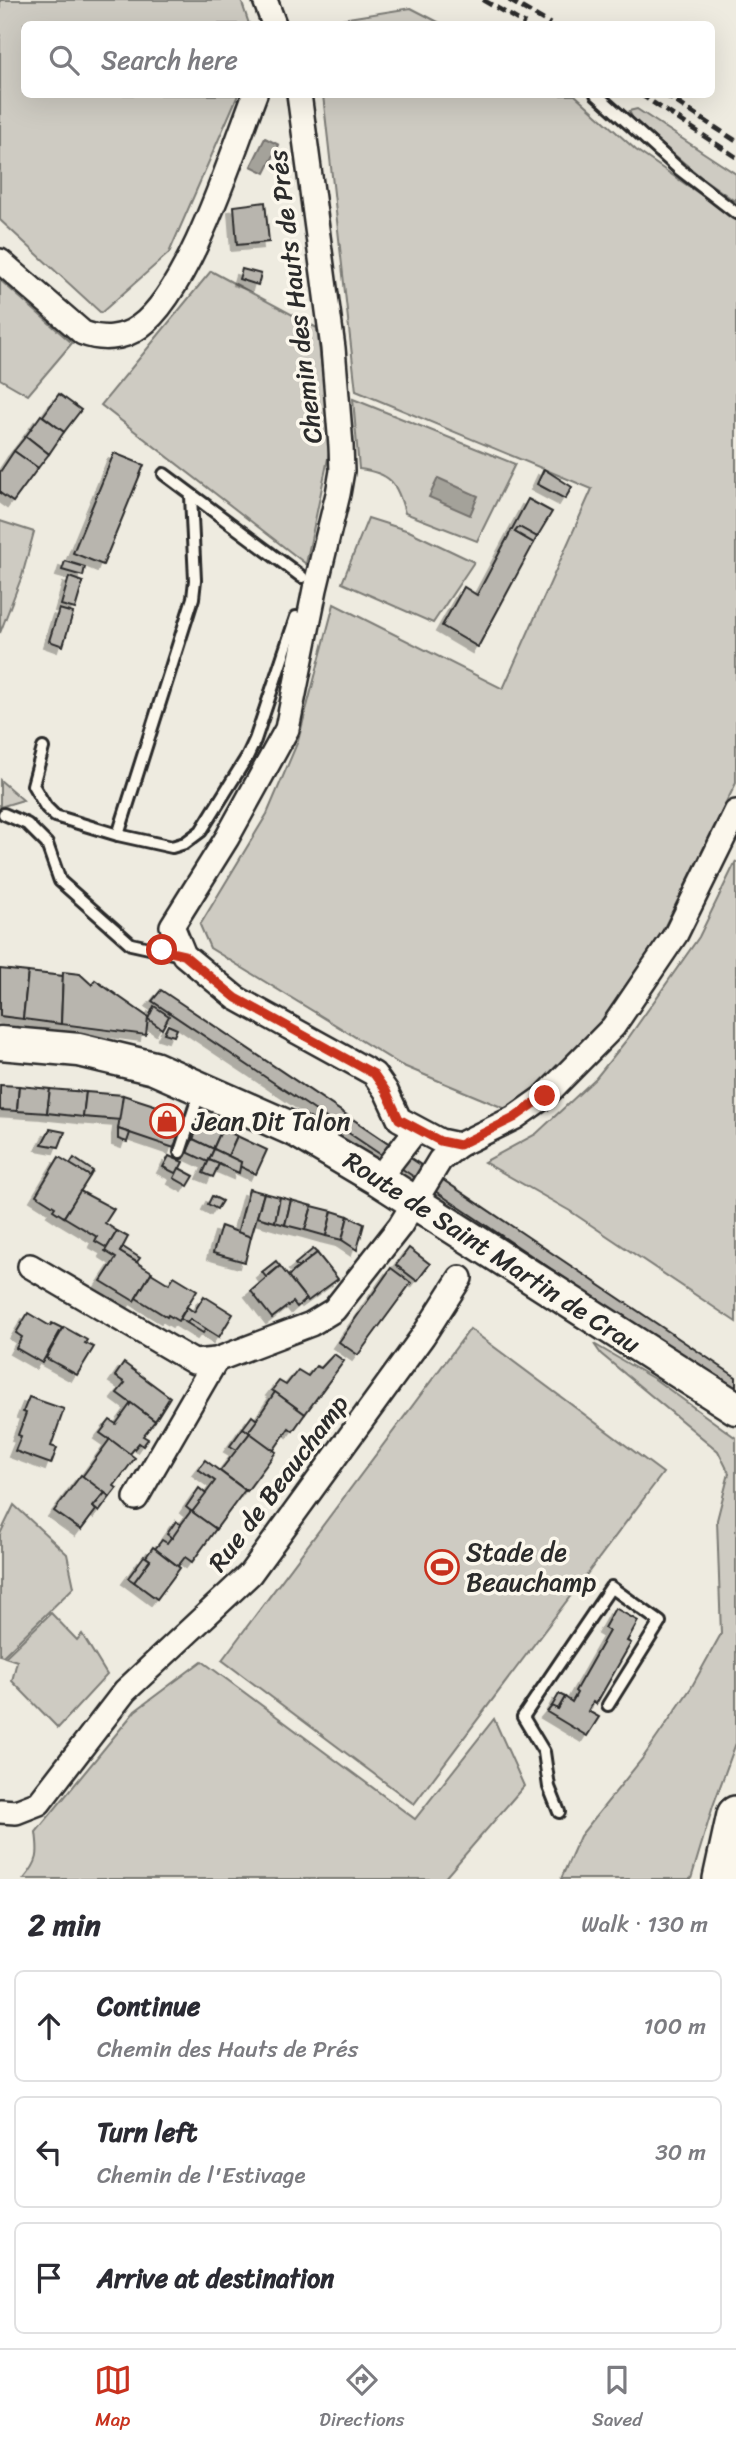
<!DOCTYPE html>
<html lang="en">
<head>
<meta charset="utf-8">
<style>
	:root { --surface:#fff; --page:#f2f2f3; --text:#2b2b33; --muted:#7c7c81; --line:#e1e1e2; --accent:#c8321e }
	body { margin:0; font-family:Sriracha,sans-serif; background:var(--page); color:var(--text) }
	.stop { position:absolute; width:21px; height:21px; margin:-16px; border:5px solid #c8321e; border-radius:50%; background:#fff }
	.stop.end { background:#c8321e; border-color:#fff; box-shadow:0 2px 7px #0008 }
	.list { margin:0; padding:0; list-style:none }
	h2 { display:flex; justify-content:space-between; align-items:center; height:91px; margin:0; padding:0 28px; font-size:30px }
	h2 small { font-size:23px; font-weight:400; color:var(--muted) }
	.list li { display:grid; grid-template-columns:46px 1fr auto; gap:21px; align-items:center; box-sizing:border-box; height:112px; margin:0 14px 14px; padding:0 14px; border:2px solid var(--line); border-radius:10px }
	.list b { display:block; font-size:26px; white-space:nowrap }
	.list p { margin:0; font-size:23px; white-space:nowrap; color:var(--muted) }
	.list em { font-size:23px; font-style:normal; color:var(--muted) }
	.icon { flex:none; width:38px; height:38px; fill:none; stroke:currentColor; stroke-width:2; stroke-linecap:round; stroke-linejoin:round }
	.map { position:relative; flex:none; width:736px; height:1879px; overflow:hidden }
	.search { position:absolute; background:var(--surface); box-shadow:0 7px 28px #0002; left:21px; right:21px; top:21px; height:77px; display:flex; align-items:center; gap:18px; box-sizing:border-box; padding:0 24px; border-radius:10px; color:var(--muted); font-size:26px }
	.sheet { height:469px; background:var(--surface) }
	nav { display:flex; justify-content:space-around; align-items:center; box-sizing:border-box; height:98px; border-top:2px solid var(--line); background:var(--surface); font-size:19px; color:var(--muted) }
	nav a { display:grid; justify-items:center; gap:4px }
	nav .on { color:var(--accent) }
	.map>svg:first-child { display:block }
	.green { fill:#cecbc2; stroke:#7c7b76; stroke-width:2 }
	.water { fill:#a4a29a; stroke:#74726e; stroke-width:2 }
	.building { fill:#b8b5ae; stroke:#2b2b2b; stroke-width:2; filter:url(#shadow) }
	.lines { fill:none; stroke-linecap:round; stroke-linejoin:round }
	.lane-casing { stroke:#2b2b2b; stroke-width:16 }
	.street-casing { stroke:#2b2b2b; stroke-width:28 }
	.secondary-casing { stroke:#2b2b2b; stroke-width:37 }
	.primary-casing { stroke:#2b2b2b; stroke-width:42 }
	.lane { stroke:#fbf7ec; stroke-width:10 }
	.street { stroke:#fbf7ec; stroke-width:23 }
	.secondary { stroke:#fbf7ec; stroke-width:32 }
	.primary { stroke:#fbf7ec; stroke-width:37 }
	.rail { stroke:#2b2b2b; stroke-width:5; stroke-dasharray:10 5; stroke-linecap:butt }
	.route { stroke:#c8321e; stroke-width:9 }
	.labels { text-anchor:middle; stroke-width:7; stroke-linejoin:round; paint-order:stroke }
	.street-label { font-size:26px; fill:#2b2b2b; stroke:#fbf7ec }
	.poi-label { font-size:26px; fill:#2b2b2b; stroke:#fbf7ec; text-anchor:start }
</style>
</head>
<body>
<div class="map">
<svg width="736" height="1879" viewBox="0 0 736 1879">
	<defs>
		<filter id="shadow"><feDropShadow dx="-6" dy="6" stdDeviation="0" flood-color="#0004"/></filter>
	</defs>
	<rect width="100%" height="100%" fill="#eeebe0"/>
	<filter id="ink" filterUnits="userSpaceOnUse"><feTurbulence type="fractalNoise" baseFrequency=".0143" numOctaves="2"/><feDisplacementMap in="SourceGraphic" scale="14" xChannelSelector="R" yChannelSelector="G"/><feConvolveMatrix kernelMatrix="1 2 1 2 8 2 1 2 1" color-interpolation-filters="sRGB"/></filter>
	<g filter="url(#ink)">
		<!-- green -->
		<g class="green">
			<polygon points="0,0 241,0 249,24 24,24 24,94 238,95 169,253 101,313 0,220"/>
			<polygon points="411,8 442,24 310,24"/>
			<polygon points="323,95 575,95 636,150 736,219 736,783 661,934 601,1021 542,1085 506,1109 401,1065 210,948 200,925 267,814 298,741 334,604 503,689 592,489 356,391"/>
			<polygon points="637,109 736,174 736,202 701,177 634,121 629,111"/>
			<polygon points="211,271 317,328 331,444 306,564 101,405"/>
			<polygon points="0,280 72,343 28,395 0,379"/>
			<path d="M353,399l162,65 -38,77 -72,-28c-8,-30 -14,-40 -46,-44z"/>
			<polygon points="368,518 409,531 474,562 433,623 342,583"/>
			<polygon points="0,521 34,532 22,576 0,633"/>
			<polygon points="0,780 23,800 0,807"/>
			<polygon points="736,861 736,1322 570,1211 484,1162 536,1134 596,1078 629,1037 699,937"/>
			<polygon points="470,1329 663,1473 414,1804 222,1660"/>
			<polygon points="594,1344 656,1380 736,1438 736,1743 713,1806 691,1879 561,1879 580,1836 642,1759 691,1688 721,1634 717,1520 729,1473 718,1451 601,1354"/>
			<polygon points="14,1505 67,1554 74,1587 3,1656 0,1655 0,1534"/>
			<polygon points="51,1613 77,1640 82,1634 107,1675 58,1728 12,1681 17,1661 5,1657"/>
			<path d="M202,1661l213,158 79,-100 30,67 -80,93h-420c15,-18 15,-24 12,-47l99,-121z"/>
		</g>
		<!-- water -->
		<g class="water">
			<polygon points="265,138 279,145 265,173 251,166"/>
			<polygon points="438,478 478,496 470,515 429,497"/>
		</g>
		<!-- building -->
		<g class="building">
			<polygon points="265,202 269,242 237,245 234,206"/>
			<polygon points="242,269 261,274 258,285 239,279"/>
			<polygon points="59,394 81,410 64,432 43,416"/>
			<polygon points="41,415 64,432 49,454 26,436"/>
			<polygon points="26,436 49,454 38,468 14,451"/>
			<polygon points="14,451 38,468 13,502 0,493 0,472"/>
			<polygon points="114,453 144,465 103,565 73,553"/>
			<polygon points="544,469 572,487 565,499 537,484"/>
			<polygon points="528,499 552,512 537,537 519,527 515,532 534,543 478,647 442,626 464,587 477,595"/>
			<polygon points="519,527 537,537 534,543 515,532"/>
			<polygon points="65,561 85,567 83,576 62,570"/>
			<polygon points="69,577 83,582 75,609 61,605"/>
			<polygon points="59,609 73,613 63,646 49,641"/>
			<polygon points="0,969 28,972 23,1019 0,1016"/>
			<polygon points="28,972 63,976 61,1024 23,1019"/>
			<polygon points="63,972 80,974 92,985 95,980 148,1017 146,1035 61,1024"/>
			<polygon points="161,990 736,1377 736,1393 152,1001"/>
			<polygon points="154,1006 169,1016 162,1029 148,1019"/>
			<polygon points="168,1025 177,1029 174,1036 164,1033"/>
			<polygon points="0,1085 19,1086 17,1111 0,1110"/>
			<polygon points="19,1086 50,1089 47,1113 17,1111"/>
			<polygon points="50,1089 86,1092 83,1117 47,1113"/>
			<polygon points="86,1092 123,1095 121,1120 83,1117"/>
			<polygon points="123,1095 185,1115 174,1148 118,1129"/>
			<polygon points="202,1119 222,1129 213,1149 193,1139"/>
			<polygon points="50,1129 65,1132 59,1147 42,1144"/>
			<polygon points="118,1129 130,1133 127,1142 118,1139"/>
			<polygon points="222,1129 237,1136 228,1156 213,1149"/>
			<polygon points="237,1136 267,1150 256,1174 239,1166 241,1162 228,1156"/>
			<polygon points="193,1139 214,1149 208,1162 187,1152"/>
			<polygon points="214,1149 241,1162 239,1173 209,1160"/>
			<polygon points="169,1156 183,1162 177,1174 163,1167"/>
			<polygon points="59,1157 90,1176 64,1217 53,1210 55,1207 36,1195"/>
			<polygon points="74,1158 93,1171 90,1176 70,1164"/>
			<polygon points="209,1160 219,1164 213,1177 203,1173"/>
			<polygon points="179,1168 194,1176 188,1186 174,1178"/>
			<polygon points="249,1189 264,1193 251,1237 237,1234"/>
			<polygon points="80,1191 114,1209 105,1223 117,1231 107,1248 95,1241 97,1237 64,1217"/>
			<polygon points="264,1193 280,1197 275,1222 257,1217"/>
			<polygon points="212,1196 222,1201 217,1209 208,1204"/>
			<polygon points="280,1197 291,1200 285,1225 275,1222"/>
			<polygon points="291,1200 312,1206 305,1230 285,1225"/>
			<polygon points="312,1206 332,1211 326,1236 305,1230"/>
			<polygon points="332,1211 348,1216 342,1240 326,1236"/>
			<polygon points="348,1216 364,1224 357,1250 342,1240"/>
			<polygon points="221,1226 251,1237 245,1262 213,1253"/>
			<polygon points="117,1231 128,1237 120,1252 152,1272 134,1301 101,1281 116,1258 105,1251"/>
			<polygon points="123,1247 140,1258 137,1262 120,1252"/>
			<polygon points="409,1248 430,1264 417,1281 396,1265"/>
			<polygon points="313,1249 317,1253 299,1268 295,1264"/>
			<polygon points="317,1253 338,1279 308,1301 288,1276"/>
			<polygon points="276,1261 280,1266 266,1277 262,1272"/>
			<polygon points="280,1266 306,1299 297,1307 293,1302 272,1318 251,1291"/>
			<polygon points="391,1268 411,1283 358,1355 339,1342"/>
			<polygon points="151,1273 169,1284 174,1276 197,1290 178,1321 168,1315 167,1317 136,1298"/>
			<polygon points="204,1296 233,1314 219,1337 190,1319 187,1323 180,1319 187,1307 194,1312"/>
			<polygon points="28,1313 50,1326 52,1323 62,1328 42,1363 16,1348 22,1337 16,1333"/>
			<polygon points="190,1319 206,1329 203,1333 187,1323"/>
			<polygon points="64,1327 87,1340 85,1343 94,1347 77,1375 46,1358"/>
			<polygon points="334,1354 344,1361 305,1414 272,1390 279,1381 286,1385 298,1370 308,1376 316,1366 321,1368"/>
			<polygon points="124,1363 170,1397 155,1421 117,1393 125,1383 115,1376"/>
			<polygon points="275,1392 305,1414 293,1431 289,1428 273,1451 248,1432"/>
			<polygon points="29,1397 64,1409 51,1446 57,1448 51,1464 15,1451 21,1436 18,1435 26,1413 23,1412"/>
			<polygon points="131,1403 155,1421 143,1436 148,1439 143,1446 139,1443 130,1454 100,1433 110,1420 116,1424"/>
			<polygon points="252,1416 257,1420 248,1432 243,1428"/>
			<polygon points="243,1428 250,1433 237,1450 230,1446"/>
			<polygon points="250,1433 276,1452 247,1491 220,1471"/>
			<polygon points="110,1439 135,1458 114,1486 117,1488 110,1497 82,1477"/>
			<polygon points="205,1460 245,1490 216,1529 192,1512 215,1481 198,1469"/>
			<polygon points="81,1475 105,1493 93,1507 96,1510 81,1530 54,1511"/>
			<polygon points="199,1488 206,1494 192,1512 186,1507"/>
			<polygon points="105,1493 110,1497 99,1512 93,1507"/>
			<polygon points="191,1511 216,1529 192,1562 185,1557 178,1566 155,1549 162,1540 167,1543"/>
			<polygon points="176,1521 181,1525 172,1538 167,1534"/>
			<polygon points="153,1547 180,1568 157,1599 134,1582 150,1560 146,1557"/>
			<polygon points="144,1556 150,1560 134,1582 128,1578"/>
			<polygon points="615,1608 638,1621 627,1641 631,1643 596,1704 593,1702 588,1711 599,1717 587,1736 547,1712 552,1706 558,1709 565,1697 572,1702 577,1693 575,1691 609,1631 604,1628"/>
			<polygon points="559,1694 565,1697 558,1709 552,1706"/>
		</g>
		<g class="lines">
			<!-- lane casing -->
			<g class="lane-casing">
				<g id="lane">
					<polyline points="596,94 679,169 736,213"/>
					<polyline points="164,474 302,577"/>
					<polyline points="43,748 33,785 46,807 55,816 118,835 172,847 185,843 201,831 247,757 255,740 296,617"/>
					<polyline points="4,814 27,824 47,844 60,881 131,944 181,955"/>
					<polyline points="118,835 193,598 195,580 191,496"/>
					<polyline points="180,1152 200,1091"/>
					<polyline points="559,1812 549,1787 544,1752 523,1717 611,1587 660,1622 608,1705"/>
				</g>
			</g>
			<!-- street casing -->
			<g class="street-casing">
				<g id="street">
					<polyline points="265,0 274,24"/>
					<polyline points="299,94 333,348 341,446 342,471 338,494 315,589 287,729 227,838 172,926 184,955 236,998 374,1074 386,1091 399,1119 440,1141 459,1145"/>
					<path d="M0,261l83,72c18,7 40,6 56,-6 50,-35 93,-173 116,-233"/>
					<polyline points="378,1179 416,1130"/>
					<polyline points="30,1266 194,1362 216,1360 311,1324 334,1310 400,1226 440,1160 459,1145 514,1118 545,1096 613,1027 676,934 736,812"/>
					<polyline points="136,1498 216,1360"/>
					<polyline points="0,1811 16,1812 39,1803 125,1691 250,1574 423,1336 460,1278"/>
				</g>
			</g>
			<!-- secondary casing -->
			<g class="secondary-casing">
				<polyline id="secondary" points="0,1043 79,1050 154,1068 297,1131 378,1179 736,1408"/>
			</g>
			<!-- primary casing -->
			<g class="primary-casing">
				<polyline id="primary" points="722,1879 736,1815"/>
			</g>
			<!-- lane -->
			<use href="#lane" class="lane"/>
			<!-- street -->
			<use href="#street" class="street"/>
			<!-- secondary -->
			<use href="#secondary" class="secondary"/>
			<!-- primary -->
			<use href="#primary" class="primary"/>
			<!-- rail -->
			<g class="rail">
				<polyline points="483,0 525,24"/>
				<polyline points="509,0 550,24"/>
				<polyline points="640,94 736,157"/>
				<polyline points="664,94 736,141"/>
			</g>
		</g>
	</g>
	<g class="lines" filter="url(#ink)">
		<!-- route -->
		<polyline class="route" points="162,950 184,955 236,998 374,1074 386,1091 399,1119 440,1141 459,1145 514,1118 545,1096"/>
	</g>
	<!-- icons -->
	<defs>
		<g id="shop-ring" transform="scale(1.75)"><circle r="9.5" fill="#fbf7ec" stroke="#c8321e" stroke-width="1.5"/><path d="M-5-2.5h2.3a2.7 3.5 0 0 1 5.4 0H5L5.5 6h-11ZM-1.5-2.5h3a1.5 2.3 0 0 0-3 0Z" fill="#c8321e"/></g>
		<g id="stadium-ring" transform="scale(1.75)"><circle r="9.5" fill="#fbf7ec" stroke="#c8321e" stroke-width="1.5"/><path d="M0-5a6.5 5 0 1 0 0 10a6.5 5 0 1 0 0-10ZM-3.5-1.8h7v3.6h-7Z" fill="#c8321e"/></g>
	</defs>
	<g fill-rule="evenodd">
		<use href="#shop-ring" x="167" y="1121"/>
		<use href="#stadium-ring" x="442" y="1567"/>
	</g>
	<g class="labels">
		<!-- street labels -->
		<g class="street-label">
			<text transform="translate(295 297) rotate(-97)" y="9">Chemin des Hauts de Prés</text>
			<text transform="translate(492 1252) rotate(33)" y="9">Route de Saint Martin de Crau</text>
			<text transform="translate(278 1483) rotate(-53)" y="9">Rue de Beauchamp</text>
		</g>
		<!-- poi labels -->
		<g class="poi-label">
			<text x="192" y="1130">Jean Dit Talon</text>
			<text x="466" y="1561">Stade de<tspan x="466" dy="30">Beauchamp</tspan></text>
		</g>
	</g>
</svg>
<div class="stop" style="left:162px;top:950px"></div>
<div class="stop end" style="left:545px;top:1096px"></div>
<div class="search"><svg class="icon" aria-label="search" viewBox="0 0 24 24"><circle cx="10" cy="10" r="6"/><path d="M15 15l6 6"/></svg>Search here</div>
</div>
<section class="sheet">
<h2>2 min<small>Walk · 130 m</small></h2>
<ul class="list">
<li><svg class="icon" aria-label="ahead" viewBox="0 0 24 24"><path d="M12 20V5M6 11l6-6 6 6"/></svg><div><b>Continue</b><p>Chemin des Hauts de Prés</p></div><em>100 m</em></li>
<li><svg class="icon" aria-label="left" viewBox="0 0 24 24"><path d="M17 20v-9H6M10 6l-5 5 5 5"/></svg><div><b>Turn left</b><p>Chemin de l'Estivage</p></div><em>30 m</em></li>
<li><svg class="icon" aria-label="arrive" viewBox="0 0 24 24"><path d="M6 21V4h12l-3 4 3 4H6"/></svg><div><b>Arrive at destination</b></div></li>
</ul>
</section>
<nav>
<a class="on"><svg class="icon" aria-label="map" viewBox="0 0 24 24"><path d="M3 6l6-2 6 2 6-2v14l-6 2-6-2-6 2zM9 4v14M15 6v14"/></svg>Map</a>
<a><svg class="icon" aria-label="directions" viewBox="0 0 24 24"><path d="M12 3l9 9-9 9-9-9zM9 14v-3h6M13 9l2 2-2 2"/></svg>Directions</a>
<a><svg class="icon" aria-label="saved" viewBox="0 0 24 24"><path d="M7 4h10v16l-5-4-5 4z"/></svg>Saved</a>
</nav>
</body>
</html>
